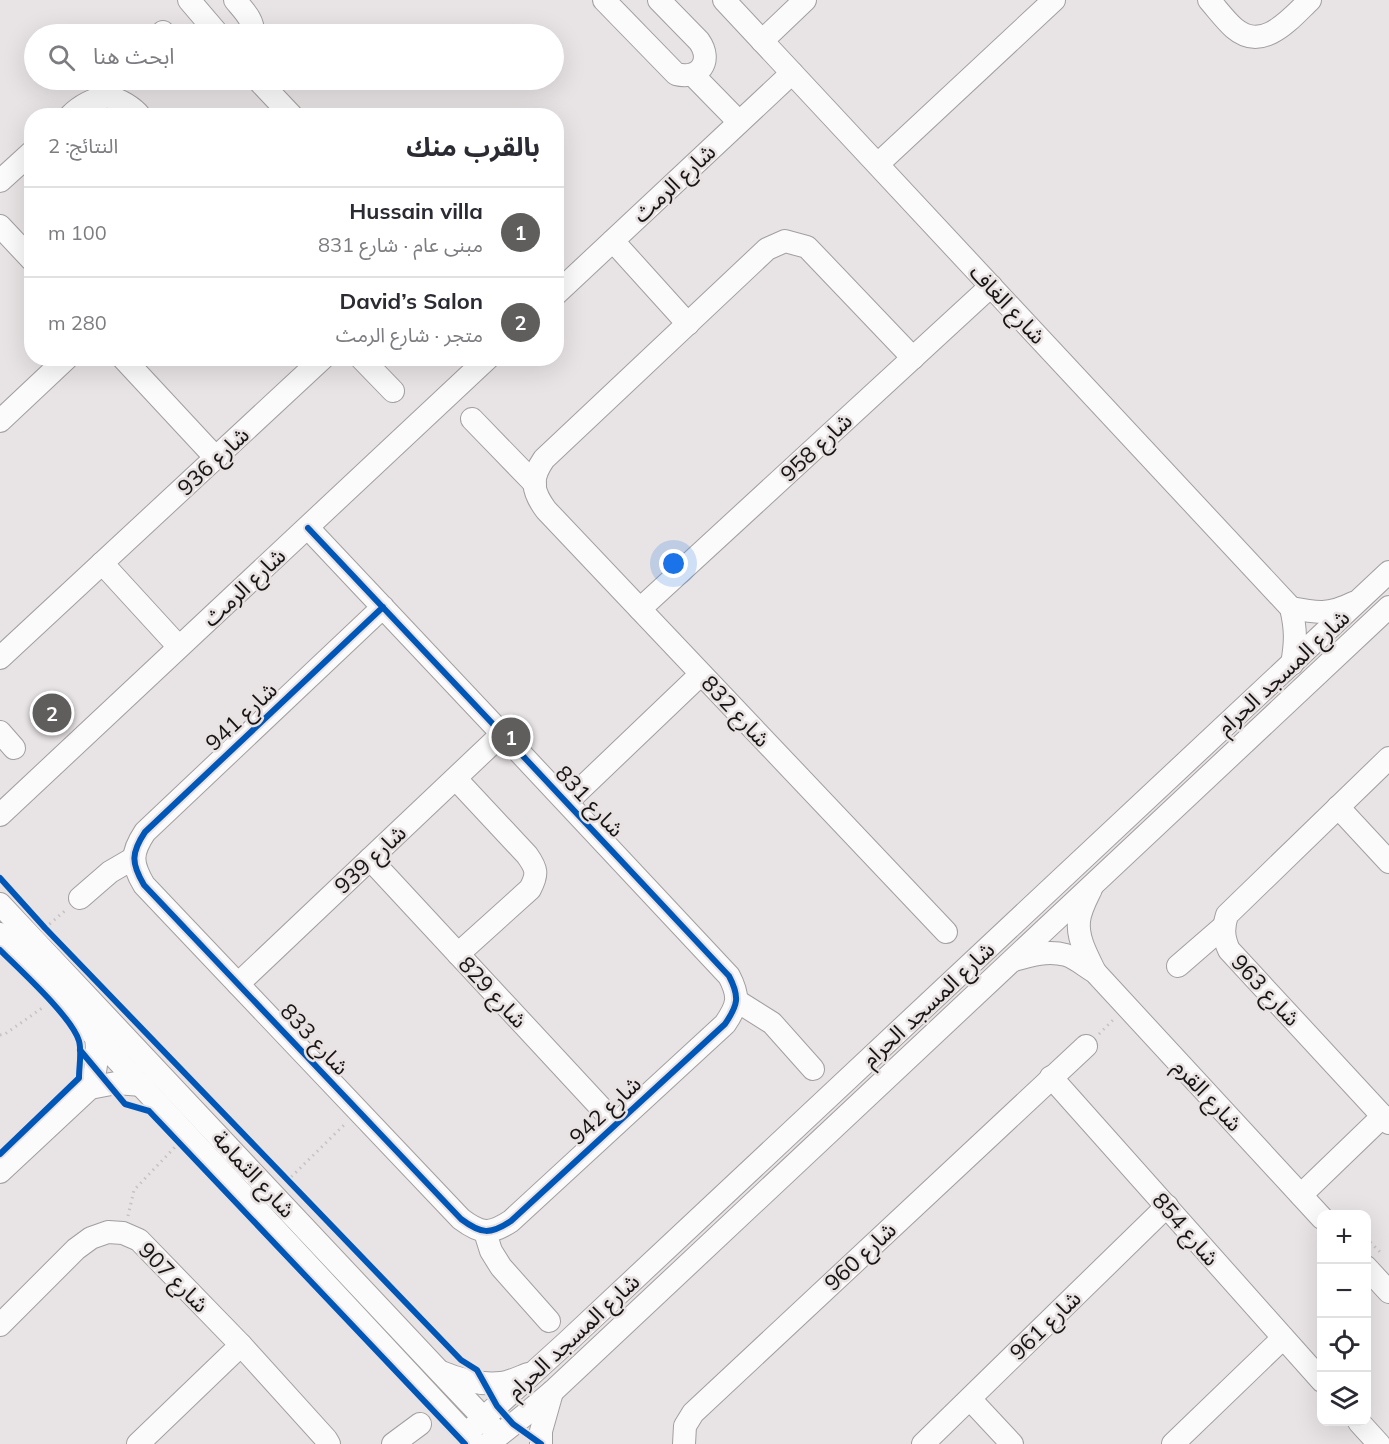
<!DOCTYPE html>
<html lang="ar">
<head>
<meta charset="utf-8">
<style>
	:root { --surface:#fff; --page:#f2f2f3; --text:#2b2b33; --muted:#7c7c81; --line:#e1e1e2; --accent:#605d5d }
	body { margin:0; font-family:Mulish,"Noto Sans Arabic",sans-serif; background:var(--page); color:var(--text); direction:rtl }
	.controls { position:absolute; right:18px; bottom:18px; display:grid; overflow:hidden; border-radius:12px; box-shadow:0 6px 24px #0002 }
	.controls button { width:54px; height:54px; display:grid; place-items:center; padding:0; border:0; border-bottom:2px solid var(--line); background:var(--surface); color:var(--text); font:30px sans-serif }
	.you { position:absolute; left:674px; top:564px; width:21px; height:21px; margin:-15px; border:4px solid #fff; border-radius:50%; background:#1a73e8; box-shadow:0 0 0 9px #1a73e833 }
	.badge { display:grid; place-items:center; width:39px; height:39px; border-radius:50%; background:var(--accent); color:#fff; font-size:20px; font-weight:700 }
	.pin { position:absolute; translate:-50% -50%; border:3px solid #fff; box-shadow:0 2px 6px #0006 }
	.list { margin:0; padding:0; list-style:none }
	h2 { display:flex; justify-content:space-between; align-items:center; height:78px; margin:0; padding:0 24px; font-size:26px }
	h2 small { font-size:20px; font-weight:400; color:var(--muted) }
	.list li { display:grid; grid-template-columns:39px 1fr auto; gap:18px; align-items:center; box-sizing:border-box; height:90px; padding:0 24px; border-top:2px solid var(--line) }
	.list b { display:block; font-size:22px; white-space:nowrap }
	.list p { margin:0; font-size:20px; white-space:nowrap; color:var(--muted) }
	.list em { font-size:20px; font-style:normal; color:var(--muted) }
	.icon { flex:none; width:33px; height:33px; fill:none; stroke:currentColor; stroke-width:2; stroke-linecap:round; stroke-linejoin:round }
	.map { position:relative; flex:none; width:1389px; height:1444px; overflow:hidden; direction:ltr }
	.search { position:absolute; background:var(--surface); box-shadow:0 6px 24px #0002; left:24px; top:24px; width:540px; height:66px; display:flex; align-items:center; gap:15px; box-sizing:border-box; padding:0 21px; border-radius:33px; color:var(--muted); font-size:22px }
	.panel { position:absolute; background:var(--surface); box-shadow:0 6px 24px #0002; left:24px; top:108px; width:540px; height:258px; border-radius:24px; direction:rtl }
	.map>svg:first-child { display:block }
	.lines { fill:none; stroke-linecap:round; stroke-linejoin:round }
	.minor-casing { stroke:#a29f9f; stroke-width:24 }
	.path { stroke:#c4c3c3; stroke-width:3; stroke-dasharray:1.5 4.5; stroke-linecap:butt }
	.minor { stroke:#fcfbfb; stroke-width:22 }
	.cycleway-casing { stroke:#e9e2e3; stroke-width:10 }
	.cycleway { stroke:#0057b8; stroke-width:6 }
	.labels { text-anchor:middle; stroke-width:5; stroke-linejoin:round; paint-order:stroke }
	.street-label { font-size:22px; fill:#171515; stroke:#e9e2e3 }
</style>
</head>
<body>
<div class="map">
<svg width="1389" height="1444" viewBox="0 0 1389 1444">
	<rect width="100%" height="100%" fill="#e8e3e4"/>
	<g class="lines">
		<!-- minor casing -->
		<g class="minor-casing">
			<g id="minor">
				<polyline points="189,0 218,34"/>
				<path d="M235,0c9,11 19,20 18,34"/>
				<path d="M604,0l72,74c24,6 37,-13 23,-33l-40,-41"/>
				<path d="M724,0l567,608c5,21 5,34 1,56"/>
				<path d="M1209,0c8,9 16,20 25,28 29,25 56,-9 76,-28"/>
				<polyline points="161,34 163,32"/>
				<polyline points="762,41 805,0"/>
				<polyline points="693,75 739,122"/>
				<polyline points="258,80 292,116"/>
				<path d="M107,96c13,4 24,9 33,20"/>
				<path d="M70,116c11,-11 22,-16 37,-20"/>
				<polyline points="878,164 1054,0"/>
				<polyline points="0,181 32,152"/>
				<polyline points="0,226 32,260"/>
				<polyline points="613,241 688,324"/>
				<polyline points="556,294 792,73"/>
				<polyline points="123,358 216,458"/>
				<polyline points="361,358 393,391"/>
				<path d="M913,358l-106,-111 -22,-6 -18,8 -223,210c-14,20 -12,32 2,51l400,422"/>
				<polyline points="472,419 535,484"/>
				<polyline points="0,421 67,358"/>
				<path d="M308,528c141,149 281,298 421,448 11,21 9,29 -4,48l-214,197c-21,14 -30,13 -50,-2l-317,-334c-13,-22 -13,-32 1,-53l238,-225"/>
				<polyline points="102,563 179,647"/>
				<path d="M1291,608c26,5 38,7 62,-5"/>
				<polyline points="640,609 991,286"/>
				<polyline points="0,658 323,358"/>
				<polyline points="0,732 14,748"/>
				<path d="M1389,758l-162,157c-4,13 -4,22 2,35l160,173"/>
				<path d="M456,779l71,76c10,14 11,19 3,34l-72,65"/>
				<polyline points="567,802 701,674"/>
				<polyline points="1338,807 1389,862"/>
				<polyline points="0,815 488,358"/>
				<polyline points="370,859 616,1124"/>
				<path d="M1091,889c-5,10 -11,21 -12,32 -2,18 9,36 16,51"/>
				<polyline points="80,898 110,872 134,858"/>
				<polyline points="0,904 439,1371 493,1428"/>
				<polyline points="0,934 475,1444"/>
				<path d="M1014,960c17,-5 34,-10 52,-5 10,3 20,12 29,17l227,246"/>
				<polyline points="1178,966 1223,927"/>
				<polyline points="238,984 502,734"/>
				<polyline points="737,1001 772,1023 813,1069"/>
				<polyline points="1051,1077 1322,1381"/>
				<polyline points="90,1088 116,1083 142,1085"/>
				<path d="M0,1172l90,-84c7,-18 8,-33 6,-52"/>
				<polyline points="1301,1195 1383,1116"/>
				<polyline points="485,1232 491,1251 501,1267 549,1321"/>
				<polyline points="1366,1267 1389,1292"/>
				<polyline points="0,1325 76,1249 91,1238 108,1232 123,1233 139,1240 241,1345 326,1439 329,1444"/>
				<path d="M441,1372c19,8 40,13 60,11 9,-1 19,-6 27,-9"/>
				<polyline points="970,1399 1012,1444"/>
				<polyline points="1359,1422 1379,1444"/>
				<polyline points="466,1434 567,1342 1389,572"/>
				<polyline points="138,1444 241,1345"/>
				<polyline points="393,1444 420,1424"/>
				<polyline points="488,1444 526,1414 552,1392 1389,607"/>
				<polyline points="541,1444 541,1431 552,1392"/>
				<polyline points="684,1444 685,1426 693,1413 1086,1046"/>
				<polyline points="923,1444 1167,1206"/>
				<polyline points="1173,1444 1283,1338"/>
			</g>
		</g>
		<!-- path -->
		<g class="path">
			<polyline points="45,928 67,909"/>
			<polyline points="1099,1034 1113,1020"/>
			<polyline points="0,1035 5,1034 45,1006"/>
			<polyline points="287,1181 346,1123"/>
			<polyline points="128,1216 134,1190 175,1147"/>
			<polyline points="1366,1238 1382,1254"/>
		</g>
		<!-- minor -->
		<use href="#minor" class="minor"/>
		<!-- cycleway casing -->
		<g class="cycleway-casing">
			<g id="cycleway">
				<path d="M308,528c141,149 281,298 421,448 11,21 9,29 -4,48l-214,197c-21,14 -30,13 -50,-2l-317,-334c-13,-22 -13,-32 1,-53l238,-225"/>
				<polyline points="0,878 45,928 461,1360 477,1370 497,1406 513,1424 541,1444"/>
				<path d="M0,950c19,19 72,67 79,91 3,11 0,25 0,37l-79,76"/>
				<polyline points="80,1050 125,1104 149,1111 465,1444"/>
			</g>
		</g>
		<!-- cycleway -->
		<use href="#cycleway" class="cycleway"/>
	</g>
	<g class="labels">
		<!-- street labels -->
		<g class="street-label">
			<text transform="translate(674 183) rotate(-43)" y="8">شارع الرمث</text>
			<text transform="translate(1008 304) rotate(47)" y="8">شارع الغاف</text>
			<text transform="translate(816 447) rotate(-43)" y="8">شارع 958</text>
			<text transform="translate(213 461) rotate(-43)" y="8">شارع 936</text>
			<text transform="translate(244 587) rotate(-43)" y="8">شارع الرمث</text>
			<text transform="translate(1283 672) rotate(-43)" y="8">شارع المسجد الحرام</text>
			<text transform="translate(736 711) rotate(47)" y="8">شارع 832</text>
			<text transform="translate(241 716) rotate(-43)" y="8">شارع 941</text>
			<text transform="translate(590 801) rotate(47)" y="8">شارع 831</text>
			<text transform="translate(370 859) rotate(-43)" y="8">شارع 939</text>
			<text transform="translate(1266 990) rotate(47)" y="8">شارع 963</text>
			<text transform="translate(493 992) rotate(47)" y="8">شارع 829</text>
			<text transform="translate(928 1004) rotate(-43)" y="8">شارع المسجد الحرام</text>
			<text transform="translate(315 1039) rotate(47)" y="8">شارع 833</text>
			<text transform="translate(1208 1095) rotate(47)" y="8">شارع القرم</text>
			<text transform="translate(605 1110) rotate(-43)" y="8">شارع 942</text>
			<text transform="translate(254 1174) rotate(47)" y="8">شارع الثمامة</text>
			<text transform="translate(1186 1229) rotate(49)" y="8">شارع 854</text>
			<text transform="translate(860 1256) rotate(-43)" y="8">شارع 960</text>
			<text transform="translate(174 1277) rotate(45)" y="8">شارع 907</text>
			<text transform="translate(1045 1325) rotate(-44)" y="8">شارع 961</text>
			<text transform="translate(573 1336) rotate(-43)" y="8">شارع المسجد الحرام</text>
		</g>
	</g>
</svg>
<div class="controls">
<button>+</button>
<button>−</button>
<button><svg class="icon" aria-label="locate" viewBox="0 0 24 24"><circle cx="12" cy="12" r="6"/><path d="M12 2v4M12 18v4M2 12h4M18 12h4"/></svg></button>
<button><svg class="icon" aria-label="layers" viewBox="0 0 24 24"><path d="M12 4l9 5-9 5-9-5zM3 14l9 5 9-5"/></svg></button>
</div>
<div class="you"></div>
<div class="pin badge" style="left:511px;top:737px">1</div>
<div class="pin badge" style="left:52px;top:713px">2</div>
<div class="search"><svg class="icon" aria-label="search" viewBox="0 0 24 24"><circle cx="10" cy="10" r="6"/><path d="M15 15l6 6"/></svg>ابحث هنا</div>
<section class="panel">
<h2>بالقرب منك<small>النتائج: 2</small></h2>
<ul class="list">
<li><span class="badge">1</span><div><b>Hussain villa</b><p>مبنى عام · شارع 831</p></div><em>100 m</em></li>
<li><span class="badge">2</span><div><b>David’s Salon</b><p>متجر · شارع الرمث</p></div><em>280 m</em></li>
</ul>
</section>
</div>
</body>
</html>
